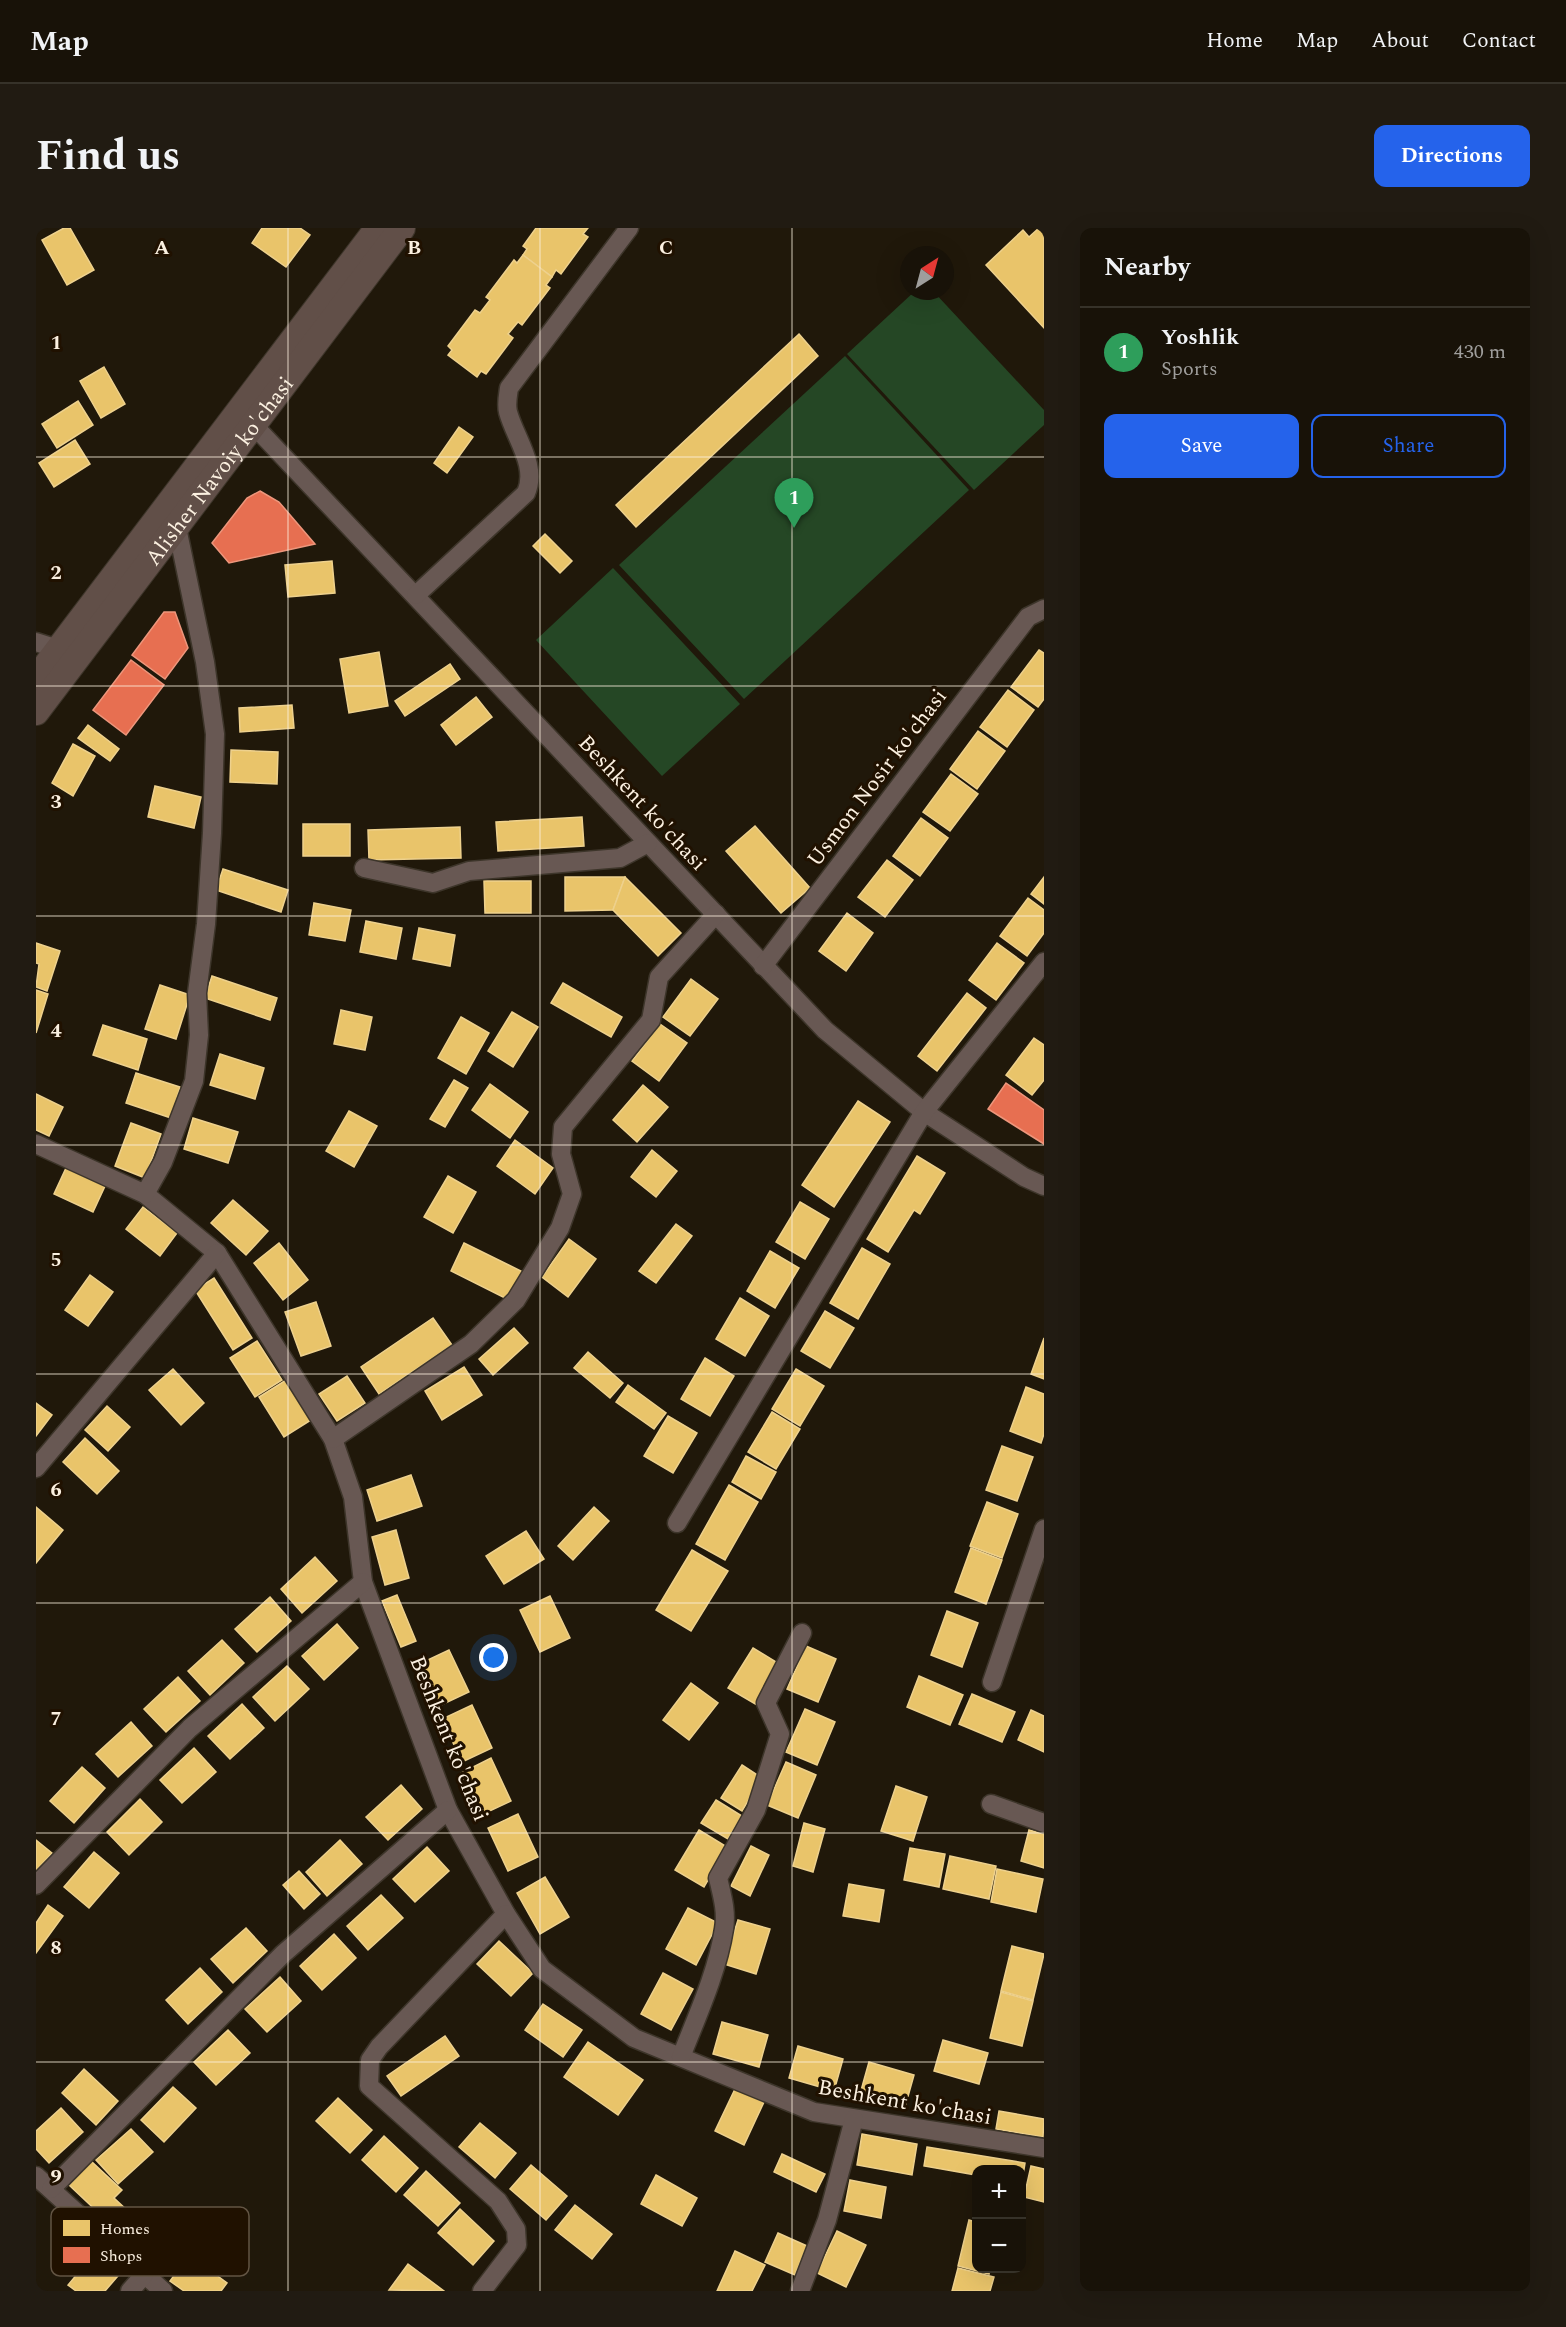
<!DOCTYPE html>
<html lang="en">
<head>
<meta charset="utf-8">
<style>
	:root { --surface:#181208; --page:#211b12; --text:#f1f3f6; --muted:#9f9e9c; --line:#363229; --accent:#2563eb }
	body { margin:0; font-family:Spectral,serif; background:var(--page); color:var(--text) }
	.controls { position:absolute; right:18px; bottom:18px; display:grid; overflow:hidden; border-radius:12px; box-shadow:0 6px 24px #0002 }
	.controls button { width:54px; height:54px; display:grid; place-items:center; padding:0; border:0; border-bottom:2px solid var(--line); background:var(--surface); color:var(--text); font:30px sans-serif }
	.compass { position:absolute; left:864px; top:18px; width:54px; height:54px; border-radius:50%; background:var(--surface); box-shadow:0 6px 24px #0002; rotate:36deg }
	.you { position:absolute; left:458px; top:1430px; width:21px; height:21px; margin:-15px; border:4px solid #fff; border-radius:50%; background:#1a73e8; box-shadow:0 0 0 9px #1a73e833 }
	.badge { display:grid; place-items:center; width:39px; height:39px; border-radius:50%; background:var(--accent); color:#fff; font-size:20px; font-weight:700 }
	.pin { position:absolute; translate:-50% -50px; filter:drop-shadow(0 2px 3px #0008) }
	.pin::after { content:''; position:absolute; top:32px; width:21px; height:18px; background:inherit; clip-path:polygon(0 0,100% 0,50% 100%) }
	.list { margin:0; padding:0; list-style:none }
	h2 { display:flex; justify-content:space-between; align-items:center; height:78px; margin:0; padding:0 24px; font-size:26px }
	h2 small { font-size:20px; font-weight:400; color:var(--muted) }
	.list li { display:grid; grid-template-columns:39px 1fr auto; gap:18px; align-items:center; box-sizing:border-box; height:90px; padding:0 24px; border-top:2px solid var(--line) }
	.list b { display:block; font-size:22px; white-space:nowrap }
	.list p { margin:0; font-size:20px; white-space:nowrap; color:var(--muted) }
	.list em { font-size:20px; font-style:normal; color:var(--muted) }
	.actions { display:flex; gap:12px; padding:18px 24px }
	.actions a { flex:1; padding:14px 0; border:2px solid var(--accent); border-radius:12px; text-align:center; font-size:21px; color:var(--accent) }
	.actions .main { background:var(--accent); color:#fff }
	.map { position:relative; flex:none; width:1008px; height:2063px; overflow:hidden; border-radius:12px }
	header { display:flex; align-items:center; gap:36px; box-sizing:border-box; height:84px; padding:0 30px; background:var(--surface); border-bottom:2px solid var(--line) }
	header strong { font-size:28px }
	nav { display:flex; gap:33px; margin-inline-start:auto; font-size:21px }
	.intro { display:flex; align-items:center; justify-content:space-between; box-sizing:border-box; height:144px; padding:0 36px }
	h1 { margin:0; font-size:42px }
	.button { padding:15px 27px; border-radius:12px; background:var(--accent); color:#fff; font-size:21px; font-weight:700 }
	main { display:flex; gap:36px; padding:0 36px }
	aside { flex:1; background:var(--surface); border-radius:12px; box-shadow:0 6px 24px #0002 }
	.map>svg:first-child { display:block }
	.green { fill:#254725 }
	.homes { fill:#e9c46a; stroke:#eed18d; stroke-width:1.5 }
	.shops { fill:#e76f51; stroke:#ed967c; stroke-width:1.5 }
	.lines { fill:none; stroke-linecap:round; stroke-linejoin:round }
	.street-casing { stroke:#3d352a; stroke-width:21 }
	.secondary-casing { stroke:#3d352a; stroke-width:28 }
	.street { stroke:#685853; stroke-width:18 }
	.secondary { stroke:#614f48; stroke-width:26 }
	.grid { fill:none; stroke:#fbf0e0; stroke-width:1.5; stroke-opacity:0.55 }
	.labels { text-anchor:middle; stroke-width:6; stroke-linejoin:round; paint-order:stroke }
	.street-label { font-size:22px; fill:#fbf0e0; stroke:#201100 }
	.key { fill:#201100; stroke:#625443; stroke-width:1.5 }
	.key-label { font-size:16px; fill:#fbf0e0 }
	.grid-label { font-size:20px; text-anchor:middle; font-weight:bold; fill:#fbf0e0; stroke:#201100; stroke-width:6; stroke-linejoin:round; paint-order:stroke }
</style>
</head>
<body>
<header>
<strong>Map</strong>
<nav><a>Home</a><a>Map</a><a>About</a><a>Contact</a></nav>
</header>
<div class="intro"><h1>Find us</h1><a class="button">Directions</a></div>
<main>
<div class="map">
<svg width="1008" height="2063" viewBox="0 0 1008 2063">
	<rect width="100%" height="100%" fill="#20180a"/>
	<!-- green -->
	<g class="green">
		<polygon points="879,63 897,63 1008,182 1008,197 938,262 811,126"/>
		<polygon points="809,128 933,262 708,471 583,337"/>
		<polygon points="577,340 704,476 626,548 500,412"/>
	</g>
	<!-- homes -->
	<g class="homes">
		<polygon points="28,0 34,0 58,42 31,57 6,12"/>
		<polygon points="226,0 264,0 274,7 250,39 216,15"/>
		<polygon points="500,0 552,0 547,6 552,9 525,46 520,42 516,49 487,27 491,21 487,18"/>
		<polygon points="1003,0 1008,0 1008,100 950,37 987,2 993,9"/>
		<polygon points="487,27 516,49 510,57 514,60 486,97 482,94 472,106 477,110 450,146 445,143 441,149 412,127 416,122 412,118 439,82 444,85 454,72 450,69 478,32 481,35"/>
		<polygon points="763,106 782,128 600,299 580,277"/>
		<polygon points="68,139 89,176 65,190 44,153"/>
		<polygon points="42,173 57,197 21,220 6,196"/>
		<polygon points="423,199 437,209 411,245 398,235"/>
		<polygon points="39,212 54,236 18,259 3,235"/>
		<polygon points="509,306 536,333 524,345 497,318"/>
		<polygon points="296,333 299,365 252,369 249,337"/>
		<polygon points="1003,422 1008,425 1008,471 1002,479 975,459"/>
		<polygon points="343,424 352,478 313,485 304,431"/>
		<polygon points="414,436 424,451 369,488 359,473"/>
		<polygon points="972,462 998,482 971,519 944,499"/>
		<polygon points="440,469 456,489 420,517 405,497"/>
		<polygon points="256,477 258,500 204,504 203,480"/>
		<polygon points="52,497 83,521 74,533 42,510"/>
		<polygon points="942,503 969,523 941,561 914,541"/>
		<polygon points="37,516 59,528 37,568 16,555"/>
		<polygon points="195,522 242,524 241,556 194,554"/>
		<polygon points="915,546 942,566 914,603 887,584"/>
		<polygon points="119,558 165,569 158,600 112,589"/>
		<polygon points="546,589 548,618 462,623 460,594"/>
		<polygon points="885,590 912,610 884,648 857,628"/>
		<rect x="267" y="596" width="47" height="32"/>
		<polygon points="719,598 774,660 745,685 690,623"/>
		<polygon points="424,599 425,630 333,632 332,602"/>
		<polygon points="851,632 877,652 849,689 822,669"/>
		<polygon points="187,641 252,662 245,684 180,662"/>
		<polygon points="529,649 589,649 577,682 529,683"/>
		<polygon points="589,649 645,705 622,728 577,682"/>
		<polygon points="1008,649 1008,676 995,666"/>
		<polygon points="448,653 495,653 495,685 449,685"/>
		<polygon points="992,670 1008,682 1008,705 991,728 964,708"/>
		<polygon points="278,675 315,682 309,713 273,707"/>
		<polygon points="811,685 837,705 810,743 783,723"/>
		<polygon points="330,693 366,700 360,731 324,724"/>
		<polygon points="383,700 419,707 414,738 377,731"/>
		<polygon points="0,715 24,723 11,763 0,759 3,736 0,735"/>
		<polygon points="961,715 988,735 960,772 933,752"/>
		<polygon points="176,748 241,770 234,792 169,770"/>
		<polygon points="655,751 682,771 654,808 627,789"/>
		<polygon points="527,755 586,789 575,809 515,775"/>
		<polygon points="124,757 154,767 140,811 109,801"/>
		<polygon points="0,762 12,766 0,805"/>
		<polygon points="931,765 950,780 901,843 882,828"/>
		<polygon points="305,782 336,789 329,822 298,816"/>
		<polygon points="476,784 502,799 477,839 452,823"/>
		<polygon points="425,789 453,805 430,846 402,830"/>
		<polygon points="624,796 651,815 623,853 596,833"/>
		<polygon points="67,797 111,811 102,842 57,827"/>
		<polygon points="998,810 1008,817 1008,852 996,867 970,847"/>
		<polygon points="184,826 228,840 219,871 174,857"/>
		<polygon points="100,845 144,859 135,890 90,875"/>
		<polygon points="418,852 432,860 409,899 394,891"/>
		<polygon points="454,856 492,884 474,910 436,882"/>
		<polygon points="607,857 632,879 601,914 577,892"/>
		<polygon points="0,866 27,879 13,908 0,902"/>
		<polygon points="822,873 854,894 798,979 766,957"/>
		<polygon points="313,883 341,898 318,939 290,923"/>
		<polygon points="157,890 202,904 192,935 148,921"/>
		<polygon points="95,895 125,906 109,950 79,938"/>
		<polygon points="479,912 517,940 499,966 461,938"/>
		<polygon points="616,922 641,943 620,969 595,949"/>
		<polygon points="881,928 909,945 884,986 878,982 852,1024 831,1011"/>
		<polygon points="30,940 69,958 57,984 18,966"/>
		<polygon points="412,948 440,964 417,1005 388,989"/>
		<polygon points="197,972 232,1003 210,1027 175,995"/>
		<polygon points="764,974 793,991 769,1031 740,1014"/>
		<polygon points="107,979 141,1005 124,1028 90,1001"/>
		<polygon points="640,996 656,1008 620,1055 603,1043"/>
		<polygon points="533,1011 560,1031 532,1069 506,1049"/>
		<polygon points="243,1015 272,1052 247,1072 218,1035"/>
		<polygon points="428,1015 487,1044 473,1072 415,1043"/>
		<polygon points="826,1020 854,1036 822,1091 794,1075"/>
		<polygon points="734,1023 763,1040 739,1080 711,1063"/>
		<polygon points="54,1047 77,1064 52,1098 29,1082"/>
		<polygon points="178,1050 216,1110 197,1122 159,1062"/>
		<polygon points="704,1070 733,1088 709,1128 680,1111"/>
		<polygon points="280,1074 295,1118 265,1128 249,1084"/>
		<polygon points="789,1083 818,1100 794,1140 765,1123"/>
		<polygon points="397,1090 416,1117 343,1166 325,1139"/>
		<polygon points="478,1100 492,1115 457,1147 443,1131"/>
		<polygon points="1008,1110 1008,1151 995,1146"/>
		<polygon points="221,1113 246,1152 219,1169 194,1130"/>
		<polygon points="552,1124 587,1155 574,1170 538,1140"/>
		<polygon points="669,1130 698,1148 674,1188 645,1171"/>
		<polygon points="428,1139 446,1167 406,1192 389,1163"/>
		<polygon points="137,1141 168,1175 145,1197 113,1162"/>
		<polygon points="760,1141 788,1158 764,1198 736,1181"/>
		<polygon points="311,1148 329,1175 301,1193 283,1166"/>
		<polygon points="250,1152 275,1192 248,1209 223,1169"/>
		<polygon points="592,1157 630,1185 618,1201 580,1174"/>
		<polygon points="990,1159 1008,1166 1008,1206 1005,1215 974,1203"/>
		<polygon points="0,1175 16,1187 0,1208"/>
		<polygon points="71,1178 94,1199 72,1223 49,1202"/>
		<polygon points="736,1184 764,1201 740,1241 712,1224"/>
		<polygon points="632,1188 661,1205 637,1245 608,1228"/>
		<polygon points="49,1210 83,1243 61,1266 27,1234"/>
		<polygon points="966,1218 997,1229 981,1273 950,1262"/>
		<polygon points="710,1228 740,1244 725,1271 696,1254"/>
		<polygon points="375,1247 386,1278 341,1293 331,1262"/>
		<polygon points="693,1257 722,1274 689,1332 660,1316"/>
		<polygon points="951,1274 982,1286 966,1330 934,1318"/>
		<polygon points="0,1279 27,1302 0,1335"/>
		<polygon points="558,1279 573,1293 537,1332 522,1318"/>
		<polygon points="360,1302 373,1350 349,1357 336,1309"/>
		<polygon points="490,1303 508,1331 468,1356 450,1328"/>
		<polygon points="935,1320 966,1332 950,1376 919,1364"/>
		<polygon points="656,1322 692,1343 655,1403 620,1382"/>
		<polygon points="279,1329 301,1353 266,1385 245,1361"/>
		<polygon points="361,1367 380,1413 365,1419 346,1373"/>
		<polygon points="514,1368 534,1410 504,1424 484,1382"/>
		<polygon points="234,1369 255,1393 221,1424 199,1401"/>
		<polygon points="911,1383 942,1395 926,1439 895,1427"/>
		<polygon points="301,1396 322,1420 288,1452 266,1428"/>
		<polygon points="186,1412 208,1435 174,1467 152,1443"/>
		<polygon points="770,1418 800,1431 782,1474 751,1461"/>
		<polygon points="717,1420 745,1437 721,1477 692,1460"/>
		<polygon points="413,1422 433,1464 403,1478 383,1436"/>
		<polygon points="251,1438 273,1461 239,1493 217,1469"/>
		<polygon points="883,1448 927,1467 914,1497 871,1479"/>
		<polygon points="142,1449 164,1473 130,1504 108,1481"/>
		<polygon points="655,1455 682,1475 653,1512 627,1492"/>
		<polygon points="936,1466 979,1484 966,1514 923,1496"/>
		<polygon points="206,1476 228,1500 194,1531 172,1508"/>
		<polygon points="436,1477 456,1520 426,1534 406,1491"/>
		<polygon points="769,1481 799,1494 781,1537 750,1524"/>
		<polygon points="995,1482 1008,1488 1008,1524 982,1512"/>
		<polygon points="95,1494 116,1518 82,1549 60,1526"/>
		<polygon points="158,1520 180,1544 146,1575 124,1552"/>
		<polygon points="455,1530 475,1573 445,1587 425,1545"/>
		<polygon points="750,1534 780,1547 762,1590 731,1577"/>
		<polygon points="706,1537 726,1550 706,1583 685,1570"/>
		<polygon points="46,1539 69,1560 38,1595 14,1573"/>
		<polygon points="365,1557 386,1581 352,1612 330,1589"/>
		<polygon points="860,1558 891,1569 877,1613 845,1603"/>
		<polygon points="104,1571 126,1594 93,1627 71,1604"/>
		<polygon points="680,1572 706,1588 692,1611 665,1595"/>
		<polygon points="482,1586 502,1629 472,1643 452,1600"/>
		<polygon points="768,1595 789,1601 777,1644 757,1638"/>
		<polygon points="663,1602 691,1619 668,1659 639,1642"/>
		<polygon points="993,1602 1008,1606 1008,1640 985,1633"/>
		<polygon points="0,1612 16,1625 0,1643"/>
		<polygon points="304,1612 326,1636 291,1668 270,1644"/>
		<polygon points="715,1618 733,1627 714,1668 695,1658"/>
		<polygon points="391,1619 413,1643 379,1674 357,1651"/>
		<polygon points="874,1620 909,1626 903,1659 868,1652"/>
		<polygon points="58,1624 83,1645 53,1680 28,1659"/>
		<polygon points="914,1628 960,1638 953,1671 907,1661"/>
		<polygon points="961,1641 1007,1651 1000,1684 955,1674"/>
		<polygon points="263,1643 284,1666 268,1681 247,1657"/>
		<polygon points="509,1649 533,1689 504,1706 481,1665"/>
		<polygon points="813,1656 848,1662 843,1694 807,1688"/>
		<polygon points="345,1667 367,1690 332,1722 311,1698"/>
		<polygon points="12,1677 27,1688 0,1725 0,1695"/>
		<polygon points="652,1680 682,1695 660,1737 630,1721"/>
		<polygon points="702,1692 734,1701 720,1746 688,1736"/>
		<polygon points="210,1700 231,1723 197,1755 175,1731"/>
		<polygon points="298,1706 320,1730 286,1762 264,1738"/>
		<polygon points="463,1713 497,1745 475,1768 441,1736"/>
		<polygon points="976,1718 1008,1726 997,1772 965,1763"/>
		<polygon points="164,1740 186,1764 152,1796 130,1772"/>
		<polygon points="627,1745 657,1761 635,1802 605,1786"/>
		<polygon points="244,1749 265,1773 231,1804 209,1781"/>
		<polygon points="965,1764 997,1773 986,1818 954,1810"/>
		<polygon points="507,1776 546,1802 527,1829 489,1802"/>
		<polygon points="686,1794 732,1807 723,1839 677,1826"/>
		<polygon points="192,1802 214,1825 180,1857 158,1834"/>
		<polygon points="409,1808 423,1828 365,1868 351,1848"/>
		<polygon points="907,1812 952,1825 943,1856 898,1843"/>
		<polygon points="552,1814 607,1852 582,1887 528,1849"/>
		<polygon points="762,1818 807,1831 798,1863 753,1850"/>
		<polygon points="833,1834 878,1847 869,1879 824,1866"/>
		<polygon points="48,1841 82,1873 60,1897 26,1865"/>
		<polygon points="137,1859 160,1880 128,1914 105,1892"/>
		<polygon points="699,1861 728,1874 708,1917 679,1903"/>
		<polygon points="302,1870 336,1902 314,1925 280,1893"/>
		<polygon points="25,1880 47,1904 13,1935 0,1921 0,1903"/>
		<polygon points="963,1883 1008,1891 1007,1909 960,1901"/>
		<polygon points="444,1895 480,1925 459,1950 423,1919"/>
		<polygon points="95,1901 117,1924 82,1956 60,1932"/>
		<polygon points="826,1906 881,1916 876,1947 821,1937"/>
		<polygon points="348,1908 382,1940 360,1964 326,1932"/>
		<polygon points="891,1919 989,1935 986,1954 986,1942 940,1942 940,1947 888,1938"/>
		<polygon points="746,1926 789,1946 780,1964 738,1944"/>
		<polygon points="55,1933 86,1962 78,1970 137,2025 122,2041 33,1957"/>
		<polygon points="495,1937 531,1968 510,1992 474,1961"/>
		<polygon points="995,1938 1008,1941 1008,1974 988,1969"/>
		<polygon points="390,1943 424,1975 402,1998 368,1967"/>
		<polygon points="620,1947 661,1970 646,1998 605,1976"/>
		<polygon points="814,1952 850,1959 845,1990 808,1983"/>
		<polygon points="539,1977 576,2006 556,2031 519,2002"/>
		<polygon points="424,1981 458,2013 437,2037 402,2005"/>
		<polygon points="933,1992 940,1994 940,2040 954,2040 953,2046 922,2038"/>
		<polygon points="801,2003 830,2017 810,2059 781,2045"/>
		<polygon points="742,2005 771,2018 759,2047 729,2034"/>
		<polygon points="62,2021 87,2042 69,2063 40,2063 32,2057"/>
		<polygon points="699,2023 729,2037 716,2063 681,2063"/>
		<polygon points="153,2027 191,2055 185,2063 148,2063 134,2053"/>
		<polygon points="372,2036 408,2063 353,2062"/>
		<polygon points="922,2040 958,2049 954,2063 916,2063"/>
	</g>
	<!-- shops -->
	<g class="shops">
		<polygon points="224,263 243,274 279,316 193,335 176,315 211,270"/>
		<polygon points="128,384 139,384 152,420 129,451 96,427"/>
		<polygon points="95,432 128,457 90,507 57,482"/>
		<polygon points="970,855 1008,882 1008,916 952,881"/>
	</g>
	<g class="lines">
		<!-- street casing -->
		<g class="street-casing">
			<g id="street">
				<polyline points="209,188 789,802 888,884 988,949 1008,958"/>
				<path d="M380,367l110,-102c12,-27 -11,-55 -18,-81 -2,-8 0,-17 1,-24l120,-160"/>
				<polyline points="0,414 22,421 31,428"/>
				<polyline points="328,640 397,655 433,643 584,630 612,615"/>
				<polyline points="727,738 992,389 1008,381"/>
				<polyline points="0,916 109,966 181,1025 297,1211 317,1269 327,1354 412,1582 470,1686 506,1741 598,1810 778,1884 1008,1920"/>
				<polyline points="109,966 127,934 158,853 163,807 161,765 170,696 176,605 179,506 169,434 139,290"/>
				<polyline points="297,1211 435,1116 480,1072 524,1000 536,966 525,926 527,899 615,792 623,749 680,686"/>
				<polyline points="0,1240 181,1025"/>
				<polyline points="641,1295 888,884 1008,734"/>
				<polyline points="956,1454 1008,1301"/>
				<polyline points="955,1576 1008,1595"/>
				<polyline points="0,1657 154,1500 327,1354"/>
				<path d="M645,1829c16,-41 36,-84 43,-128 3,-17 -2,-34 -6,-51l38,-68 24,-76 -14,-31 36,-70"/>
				<polyline points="0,1948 127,2063"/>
				<polyline points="15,1961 247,1726 412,1582"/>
				<polyline points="94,2063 108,2047"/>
				<polyline points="446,2063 481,2017 480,2001 462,1973 333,1858 334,1832 343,1819 470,1686"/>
				<polyline points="764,2063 791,1992 818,1891"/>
			</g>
		</g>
		<!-- secondary casing -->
		<g class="secondary-casing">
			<g id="secondary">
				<polyline points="0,451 342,0"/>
				<path id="s1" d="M0,484l366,-484"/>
			</g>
		</g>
		<!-- street -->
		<use href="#street" class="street"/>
		<!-- secondary -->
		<use href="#secondary" class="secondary"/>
	</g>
	<!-- grid -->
	<path class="grid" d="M252,0v2063M504,0v2063M756,0v2063M0,229h1008M0,458h1008M0,688h1008M0,917h1008M0,1146h1008M0,1375h1008M0,1605h1008M0,1834h1008"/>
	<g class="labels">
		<!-- street labels -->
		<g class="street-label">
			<text dy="8" stroke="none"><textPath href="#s1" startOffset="303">Alisher Navoiy ko'chasi</textPath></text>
			<text transform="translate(840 549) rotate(-53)" y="8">Usmon Nosir ko'chasi</text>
			<text transform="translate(607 574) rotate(47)" y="8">Beshkent ko'chasi</text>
			<text transform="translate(414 1510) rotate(68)" y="8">Beshkent ko'chasi</text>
			<text transform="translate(869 1873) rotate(10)" y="8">Beshkent ko'chasi</text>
		</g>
	</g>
	<!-- legend -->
	<rect x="15" y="1979" width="198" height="69" rx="9" class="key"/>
	<rect x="27" y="1992" width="27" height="16" fill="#e9c46a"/>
	<rect x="27" y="2019" width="27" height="16" fill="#e76f51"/>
	<g class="key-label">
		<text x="64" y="2006">Homes</text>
		<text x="64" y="2033">Shops</text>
	</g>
	<g class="grid-label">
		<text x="126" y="26">A</text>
		<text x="378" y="26">B</text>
		<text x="630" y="26">C</text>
		<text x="20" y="121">1</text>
		<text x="20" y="351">2</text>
		<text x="20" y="580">3</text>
		<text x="20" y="809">4</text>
		<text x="20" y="1038">5</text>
		<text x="20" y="1268">6</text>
		<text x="20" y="1497">7</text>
		<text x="20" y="1726">8</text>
		<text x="20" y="1955">9</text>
	</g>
</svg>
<div class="controls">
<button>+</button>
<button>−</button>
</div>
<svg class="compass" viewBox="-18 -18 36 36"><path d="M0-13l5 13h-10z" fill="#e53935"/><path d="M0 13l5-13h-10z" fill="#9f9e9c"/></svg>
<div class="you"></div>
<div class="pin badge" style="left:758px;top:300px;background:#2e9e5b">1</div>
</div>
<aside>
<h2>Nearby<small></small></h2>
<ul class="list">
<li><span class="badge" style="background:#2e9e5b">1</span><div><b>Yoshlik</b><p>Sports</p></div><em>430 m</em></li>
</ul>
<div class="actions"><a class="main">Save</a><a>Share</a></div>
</aside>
</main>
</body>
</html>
